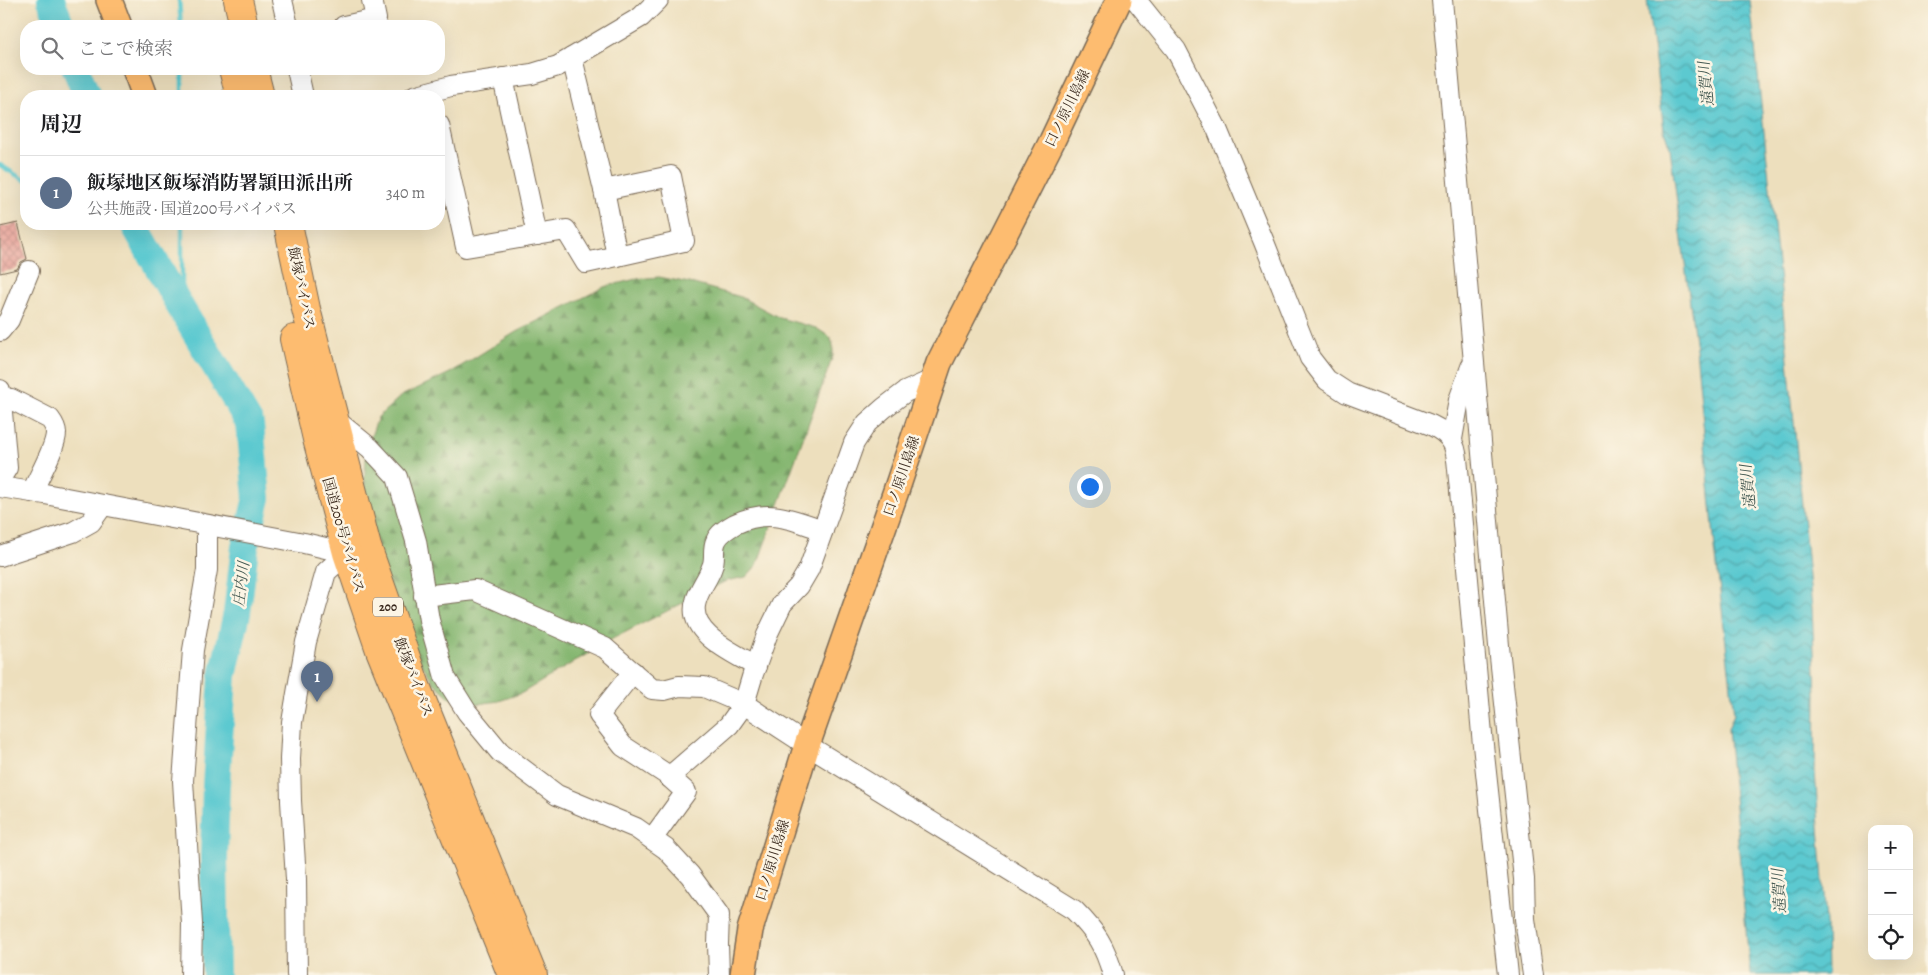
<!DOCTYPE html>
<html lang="ja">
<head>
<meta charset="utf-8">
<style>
	:root { --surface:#fff; --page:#f6f6f6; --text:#202124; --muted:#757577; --line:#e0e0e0; --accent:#db2777 }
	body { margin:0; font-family:Alegreya,"Noto Serif JP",serif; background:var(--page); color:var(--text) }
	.controls { position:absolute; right:15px; bottom:15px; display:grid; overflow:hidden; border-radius:10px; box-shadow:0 5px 20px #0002 }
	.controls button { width:45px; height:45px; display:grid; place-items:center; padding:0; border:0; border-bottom:1px solid var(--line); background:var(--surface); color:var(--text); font:25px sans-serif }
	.you { position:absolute; left:1089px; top:486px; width:18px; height:18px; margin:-12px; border:4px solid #fff; border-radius:50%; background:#1a73e8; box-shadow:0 0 0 8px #1a73e833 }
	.badge { display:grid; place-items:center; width:32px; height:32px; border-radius:50%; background:var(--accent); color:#fff; font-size:16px; font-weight:700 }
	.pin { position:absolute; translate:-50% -41px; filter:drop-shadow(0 1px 2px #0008) }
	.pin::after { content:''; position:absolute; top:26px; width:18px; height:15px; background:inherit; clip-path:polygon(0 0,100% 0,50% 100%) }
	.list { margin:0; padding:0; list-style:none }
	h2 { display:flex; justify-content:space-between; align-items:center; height:65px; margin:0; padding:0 20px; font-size:21px }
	h2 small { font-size:16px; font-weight:400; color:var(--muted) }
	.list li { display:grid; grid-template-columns:32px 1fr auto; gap:15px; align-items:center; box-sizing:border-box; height:75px; padding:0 20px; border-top:1px solid var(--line) }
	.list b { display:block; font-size:19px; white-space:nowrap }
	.list p { margin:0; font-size:16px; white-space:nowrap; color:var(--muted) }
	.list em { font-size:16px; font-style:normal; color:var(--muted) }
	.icon { flex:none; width:28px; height:28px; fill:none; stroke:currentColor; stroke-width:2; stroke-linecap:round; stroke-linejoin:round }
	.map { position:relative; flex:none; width:1928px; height:975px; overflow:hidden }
	.search { position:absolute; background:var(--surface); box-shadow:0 5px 20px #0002; left:20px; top:20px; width:425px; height:55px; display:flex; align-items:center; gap:12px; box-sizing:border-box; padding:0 18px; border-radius:20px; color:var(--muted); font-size:19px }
	.panel { position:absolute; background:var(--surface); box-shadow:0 5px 20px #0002; left:20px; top:90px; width:425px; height:140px; border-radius:20px }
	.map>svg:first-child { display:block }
	.forest { fill:url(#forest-firs); stroke:#607046 }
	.water { fill:url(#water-waves); stroke:#4c7a77 }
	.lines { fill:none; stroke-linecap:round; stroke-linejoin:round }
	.stream { stroke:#5cc9d0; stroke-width:4.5 }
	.river { stroke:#5cc9d0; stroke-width:28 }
	.building { fill:url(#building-cross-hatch) }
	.minor-casing { stroke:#796956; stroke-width:22 }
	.major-casing { stroke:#796956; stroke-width:28 }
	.highway-casing { stroke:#796956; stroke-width:30 }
	.minor { stroke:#fff; stroke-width:20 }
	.major { stroke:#fdbc6f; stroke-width:25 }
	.highway { stroke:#fdbc6f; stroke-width:28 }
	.labels { text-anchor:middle; stroke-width:5; stroke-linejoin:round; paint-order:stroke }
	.shield { fill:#fcf5e5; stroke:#75675a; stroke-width:1 }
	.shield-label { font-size:12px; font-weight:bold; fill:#3b2a1e }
	.street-label { font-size:14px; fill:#3b2a1e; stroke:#fcf5e5 }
	.water-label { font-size:15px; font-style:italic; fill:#455a53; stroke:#fcf5e5 }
</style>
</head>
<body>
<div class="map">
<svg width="1928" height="975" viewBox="0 0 1928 975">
	<defs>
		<pattern id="forest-firs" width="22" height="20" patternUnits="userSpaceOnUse" patternTransform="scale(1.25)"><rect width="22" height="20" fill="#84b66f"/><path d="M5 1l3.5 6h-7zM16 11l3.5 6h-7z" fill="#6d945b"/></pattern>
		<pattern id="water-waves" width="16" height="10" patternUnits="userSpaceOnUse" patternTransform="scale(1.25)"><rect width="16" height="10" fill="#5cc9d0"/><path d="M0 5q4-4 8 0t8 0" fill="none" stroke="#4da3a8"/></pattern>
		<pattern id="building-cross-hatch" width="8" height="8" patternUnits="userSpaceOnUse" patternTransform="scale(1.25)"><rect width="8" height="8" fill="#e59890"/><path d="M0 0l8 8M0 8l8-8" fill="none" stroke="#bb7c75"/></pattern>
	</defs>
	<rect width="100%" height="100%" fill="#fcf5e5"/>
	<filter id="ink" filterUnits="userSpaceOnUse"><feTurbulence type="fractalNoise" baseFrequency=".02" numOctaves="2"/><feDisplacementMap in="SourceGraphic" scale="10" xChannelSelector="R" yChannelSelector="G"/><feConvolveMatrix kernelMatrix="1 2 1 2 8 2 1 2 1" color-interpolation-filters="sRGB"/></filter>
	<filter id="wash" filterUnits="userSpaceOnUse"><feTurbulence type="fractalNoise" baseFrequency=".0096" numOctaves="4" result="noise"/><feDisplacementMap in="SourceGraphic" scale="20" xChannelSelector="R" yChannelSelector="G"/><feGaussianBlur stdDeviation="1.12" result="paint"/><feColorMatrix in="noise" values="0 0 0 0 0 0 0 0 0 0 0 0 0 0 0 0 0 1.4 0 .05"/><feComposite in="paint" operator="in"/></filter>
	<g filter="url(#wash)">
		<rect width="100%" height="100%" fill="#eddfbd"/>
		<!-- forest -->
		<polygon class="forest" points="659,277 694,284 741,297 780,318 816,328 830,337 833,345 833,356 757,565 746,577 726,581 614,638 522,693 499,701 477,704 452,699 434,683 411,647 382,573 364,484 367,447 378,417 401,396 450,373 516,332 604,287 636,279"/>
		<!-- water -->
		<polygon class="water" points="1647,0 1750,0 1785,329 1812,608 1816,694 1815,772 1826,922 1827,975 1750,975 1728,729 1734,714 1715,548 1696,349 1670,148 1664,130"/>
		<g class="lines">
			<!-- stream -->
			<g class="stream">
				<polyline points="179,0 181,26"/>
				<polyline points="182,96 182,69"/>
				<polyline points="0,165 26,181"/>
				<polyline points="182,310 182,224"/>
			</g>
			<!-- river -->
			<g class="river">
				<polyline points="51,0 61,26"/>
				<polyline points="76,69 87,96"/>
				<polyline points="134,224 182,310 250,424 257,498 245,547 237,613 223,676 216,786 214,858 216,975"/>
			</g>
		</g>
		<g id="blocks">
			<!-- building -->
			<polygon class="building" points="18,223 27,259 21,262 17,269 0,273 0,227"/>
		</g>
	</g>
	<g filter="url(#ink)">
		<use href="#blocks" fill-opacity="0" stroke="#796956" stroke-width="1"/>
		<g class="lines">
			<!-- minor casing -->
			<g class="minor-casing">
				<g id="minor">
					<polyline points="282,0 288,26"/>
					<path d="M1136,0l40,50 41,79 47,113 46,116 17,22 20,13 84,32c28,13 25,27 28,55l24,265 25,230"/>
					<polyline points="1442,0 1500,657 1524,879 1525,919 1533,975"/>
					<polyline points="344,26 376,19 372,0"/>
					<polyline points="297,69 303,96"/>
					<polyline points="503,78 537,235"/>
					<polyline points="414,96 451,86 532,74 558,66 641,17 658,0"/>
					<polyline points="439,125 466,247 566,230 586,263 684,241 671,176 604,190 572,58"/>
					<polyline points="604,190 617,256"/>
					<polyline points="0,331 9,320 29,271"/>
					<polyline points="0,390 7,468 0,479"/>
					<path d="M1,398l10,1 39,20c3,4 6,9 6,14 0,14 -18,45 -24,59"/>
					<polyline points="332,417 370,448 397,477 416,541 429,620 445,677 467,712 500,752 557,795 636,828 666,849 690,875 719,915 718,944 719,975"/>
					<polyline points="1452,439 1459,400 1471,367"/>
					<polyline points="0,487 45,494 304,543 347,553 355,550"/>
					<polyline points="0,556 73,532 91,522 103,505"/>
					<path d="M424,596l51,-6 130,58 47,41 12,1 15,-4 25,1 40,17 63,41 267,165c22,22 31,36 39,65"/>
					<path d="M756,666c-22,-13 -70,-33 -60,-65 3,-12 12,-22 16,-34 4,-8 0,-18 4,-26 3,-8 12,-13 19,-17 33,-16 56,-5 88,6"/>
					<polyline points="633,672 599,715 623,746 666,774 686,792 652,839"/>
					<polyline points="669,777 729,725 744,704 753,674 767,635 782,604 799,586 809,569 854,443 867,423 884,408 905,392 934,379"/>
					<polyline points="191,975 192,924 183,781 193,650 207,570 207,525"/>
					<polyline points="297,975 296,879 291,801 290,759 292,722 306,642 326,572 347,553"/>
				</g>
			</g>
			<!-- major casing -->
			<g class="major-casing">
				<g id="major">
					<polyline points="109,0 119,26"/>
					<polyline points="135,69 145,96"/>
					<polyline points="743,975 750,930 807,745 896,491 939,363 1052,141 1119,0"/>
				</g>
			</g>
			<!-- highway casing -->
			<g class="highway-casing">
				<g id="highway">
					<polyline points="238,0 244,26"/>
					<polyline points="233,69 240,96"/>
					<polyline points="253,69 260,96"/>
					<polyline points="288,224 306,309 367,547 416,686 533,975"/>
					<polyline points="294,339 317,439 347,553 380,650 512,975"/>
				</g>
			</g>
			<!-- minor -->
			<use href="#minor" class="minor"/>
			<!-- major -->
			<use href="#major" class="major"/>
			<!-- highway -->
			<use href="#highway" class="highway"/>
		</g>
	</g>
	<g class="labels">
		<!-- shield labels -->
		<rect class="shield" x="373" y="597.5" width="30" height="19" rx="4"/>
		<g class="shield-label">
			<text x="388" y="611">200</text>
		</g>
		<!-- street labels -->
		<g class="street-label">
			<text transform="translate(1067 108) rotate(-64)" y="5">口ノ原川島線</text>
			<text transform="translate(302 288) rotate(78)" y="5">飯塚バイパス</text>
			<text transform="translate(901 476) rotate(-71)" y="5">口ノ原川島線</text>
			<text transform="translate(344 535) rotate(74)" y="5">国道200号バイパス</text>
			<text transform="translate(414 677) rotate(69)" y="5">飯塚バイパス</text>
			<text transform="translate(772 860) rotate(-73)" y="5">口ノ原川島線</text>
		</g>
		<!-- water labels -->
		<g class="water-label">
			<text transform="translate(1706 84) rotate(-96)" y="5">遠賀川</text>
			<text transform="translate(1748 487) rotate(-96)" y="5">遠賀川</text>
			<text transform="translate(241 584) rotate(-83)" y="5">庄内川</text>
			<text transform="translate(1779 891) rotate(-94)" y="5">遠賀川</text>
		</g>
	</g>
</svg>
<div class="controls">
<button>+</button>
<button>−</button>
<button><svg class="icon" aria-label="locate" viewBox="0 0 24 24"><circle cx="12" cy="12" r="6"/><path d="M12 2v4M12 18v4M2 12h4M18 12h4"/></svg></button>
</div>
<div class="you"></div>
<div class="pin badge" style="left:317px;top:702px;background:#5c6f8a">1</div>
<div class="search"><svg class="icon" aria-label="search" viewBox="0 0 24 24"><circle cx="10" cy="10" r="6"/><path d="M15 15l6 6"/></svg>ここで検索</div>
<section class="panel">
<h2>周辺<small></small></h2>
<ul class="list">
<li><span class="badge" style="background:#5c6f8a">1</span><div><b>飯塚地区飯塚消防署頴田派出所</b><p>公共施設 · 国道200号バイパス</p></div><em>340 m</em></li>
</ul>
</section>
</div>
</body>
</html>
